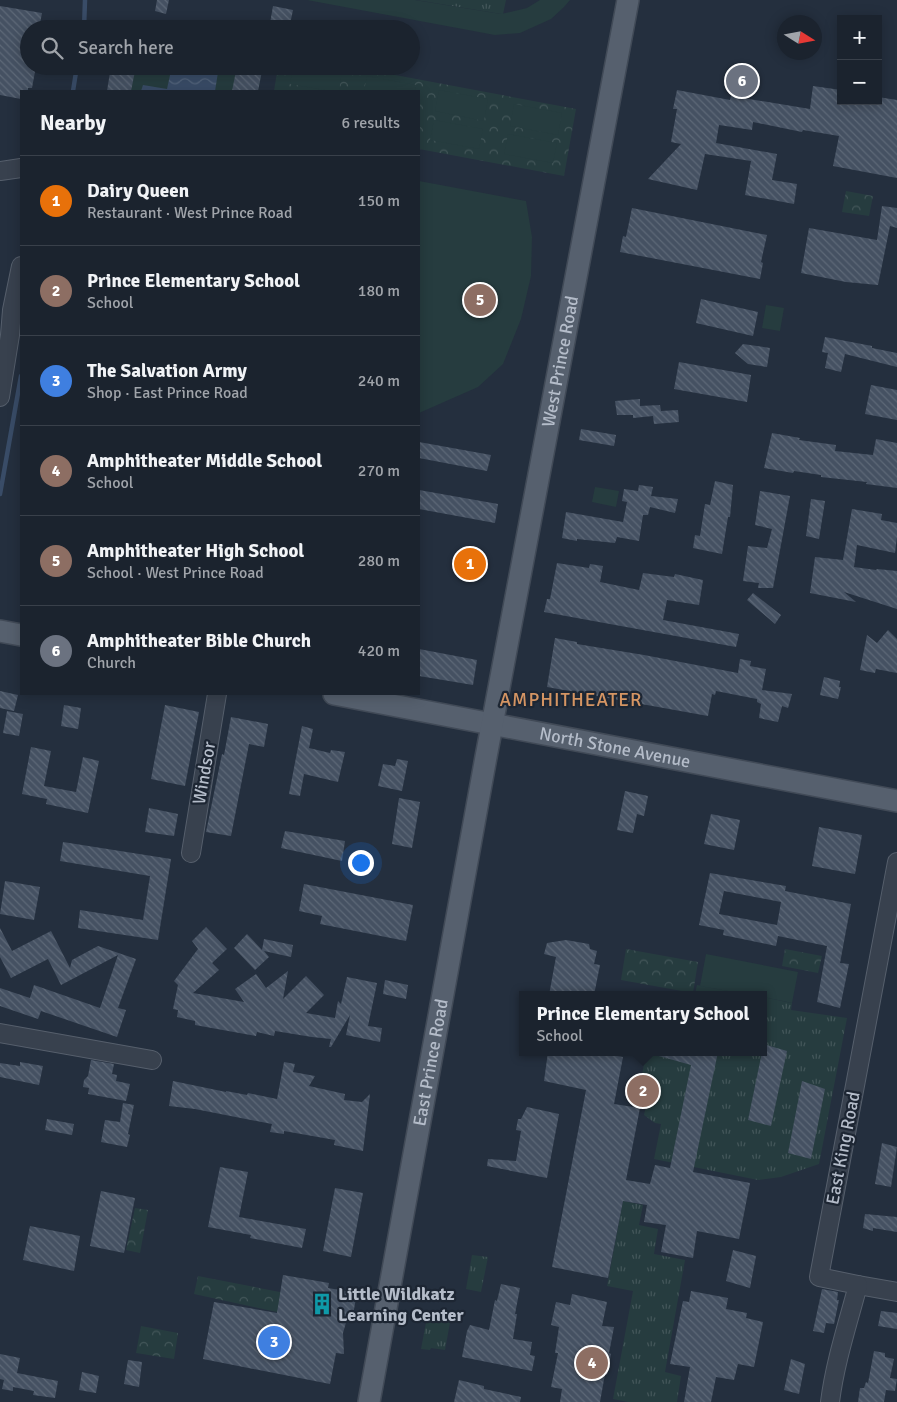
<!DOCTYPE html>
<html lang="en">
<head>
<meta charset="utf-8">
<style>
	:root { --surface:#1b232e; --page:#242b36; --text:#f1f3f6; --muted:#a0a4aa; --line:#39404a; --accent:#8ab4f8 }
	body { margin:0; font-family:Signika,sans-serif; background:var(--page); color:var(--text) }
	.controls { position:absolute; right:15px; top:15px; display:grid; overflow:hidden; border-radius:0px; box-shadow:0 2px 12px #0003 }
	.controls button { width:45px; height:45px; display:grid; place-items:center; padding:0; border:0; border-bottom:1px solid var(--line); background:var(--surface); color:var(--text); font:25px sans-serif }
	.compass { position:absolute; left:777px; top:15px; width:45px; height:45px; border-radius:50%; background:var(--surface); box-shadow:0 2px 12px #0003; rotate:101deg }
	.you { position:absolute; left:360px; top:862px; width:18px; height:18px; margin:-12px; border:4px solid #fff; border-radius:50%; background:#1a73e8; box-shadow:0 0 0 8px #1a73e833 }
	.badge { display:grid; place-items:center; width:32px; height:32px; border-radius:50%; background:var(--accent); color:#fff; font-size:16px; font-weight:700 }
	.pin { position:absolute; translate:-50% -50%; border:2px solid #fff; box-shadow:0 1px 5px #0006 }
	.popup { position:absolute; left:519px; top:991px; width:248px; height:65px; box-sizing:border-box; display:grid; place-content:center; border-radius:0px; background:var(--surface); filter:drop-shadow(0 1px 4px #0005); font-size:16px; white-space:nowrap; color:var(--muted) }
	.popup b { font-size:19px; color:var(--text) }
	.popup::after { content:''; position:absolute; left:50%; top:100%; margin-left:-10px; border:10px solid transparent; border-top-color:var(--surface) }
	.list { margin:0; padding:0; list-style:none }
	h2 { display:flex; justify-content:space-between; align-items:center; height:65px; margin:0; padding:0 20px; font-size:21px }
	h2 small { font-size:16px; font-weight:400; color:var(--muted) }
	.list li { display:grid; grid-template-columns:32px 1fr auto; gap:15px; align-items:center; box-sizing:border-box; height:90px; padding:0 20px; border-top:1px solid var(--line) }
	.list b { display:block; font-size:19px; white-space:nowrap }
	.list p { margin:0; font-size:16px; white-space:nowrap; color:var(--muted) }
	.list em { font-size:16px; font-style:normal; color:var(--muted) }
	.icon { flex:none; width:28px; height:28px; fill:none; stroke:currentColor; stroke-width:2; stroke-linecap:round; stroke-linejoin:round }
	.map { position:relative; flex:none; width:897px; height:1402px; overflow:hidden }
	.search { position:absolute; background:var(--surface); box-shadow:0 2px 12px #0003; left:20px; top:20px; width:400px; height:55px; display:flex; align-items:center; gap:12px; box-sizing:border-box; padding:0 18px; border-radius:28px; color:var(--muted); font-size:19px }
	.panel { position:absolute; background:var(--surface); box-shadow:0 2px 12px #0003; left:20px; top:90px; width:400px; height:605px; border-radius:0px }
	.map>svg:first-child { display:block }
	.grass { fill:url(#grass-tufts) }
	.park { fill:url(#park-crowns) }
	.pitch { fill:#263c3f }
	.water { fill:url(#water-waves) }
	.lines { fill:none; stroke-linecap:round; stroke-linejoin:round }
	.stream { stroke:#394c67; stroke-width:4.5 }
	.building { fill:url(#building-back-hatch); fill-rule:evenodd }
	.minor-casing { stroke:#565f6c; stroke-width:20 }
	.major-casing { stroke:#414a57; stroke-width:24 }
	.minor { stroke:#38414e; stroke-width:18 }
	.major { stroke:#56606e; stroke-width:21 }
	.labels { text-anchor:middle; stroke-width:4.5; stroke-linejoin:round; paint-order:stroke }
	.street-label { font-size:18px; fill:#b4bcc9; stroke:#1d2633 }
	.poi-label { font-size:18px; font-weight:bold; fill:#b4bcc9; stroke:#1d2633; text-anchor:start }
	.neighbourhood-label { font-size:19px; letter-spacing:1px; fill:#d59563; stroke:#1d2633 }
</style>
</head>
<body>
<div class="map">
<svg width="897" height="1402" viewBox="0 0 897 1402">
	<defs>
		<pattern id="grass-tufts" width="24" height="20" patternUnits="userSpaceOnUse" patternTransform="scale(1.25)"><rect width="24" height="20" fill="#263c3f"/><path d="M3 7l-1-3M5 7V3M7 7l1-3M15 17l-1-3M17 17v-4M19 17l1-3" fill="none" stroke="#435659"/></pattern>
		<pattern id="park-crowns" width="20" height="18" patternUnits="userSpaceOnUse" patternTransform="scale(1.25)"><rect width="20" height="18" fill="#263c3f"/><path d="M2 6a3 3 0 1 1 6 0M12 15a3 3 0 1 1 6 0" fill="none" stroke="#435659"/></pattern>
		<pattern id="water-waves" width="16" height="10" patternUnits="userSpaceOnUse" patternTransform="scale(1.25)"><rect width="16" height="10" fill="#394c67"/><path d="M0 5q4-4 8 0t8 0" fill="none" stroke="#53647b"/></pattern>
		<pattern id="building-back-hatch" width="6" height="6" patternUnits="userSpaceOnUse" patternTransform="scale(1.25)"><rect width="6" height="6" fill="#455162"/><path d="M-1 5l2 2M0 0l6 6M5-1l2 2" fill="none" stroke="#5d6877"/></pattern>
	</defs>
	<rect width="100%" height="100%" fill="#242f3e"/>
	<!-- grass -->
	<g class="grass">
		<polygon points="416,0 506,0 503,14 501,14"/>
		<polygon points="697,985 749,995 695,995"/>
		<polygon points="763,997 792,1003 791,1010 847,1018 819,1164 781,1177 758,1180 654,1159 661,1124 655,1123 644,1115 647,1101 638,1099 646,1052 763,1052"/>
		<polygon points="623,1201 643,1205 639,1225 658,1229 654,1254 685,1260 665,1372 681,1376 677,1402 628,1402 613,1399 633,1291 607,1286"/>
		<polygon points="472,1255 488,1257 481,1292 466,1289"/>
		<polygon points="428,1312 451,1317 445,1350 431,1348 430,1350 421,1349"/>
	</g>
	<!-- park -->
	<g class="park">
		<polygon points="278,66 347,66 576,109 564,176 419,149 419,91 274,91"/>
		<polygon points="846,191 873,196 869,216 842,212"/>
		<polygon points="626,949 698,962 693,993 621,980"/>
		<polygon points="785,949 822,956 818,973 782,966"/>
		<polygon points="135,1208 148,1210 140,1253 126,1250"/>
		<polygon points="198,1276 290,1294 286,1314 194,1294"/>
		<polygon points="141,1326 178,1333 174,1359 136,1353"/>
	</g>
	<!-- pitch -->
	<g class="pitch">
		<polygon points="307,0 415,0 501,14 527,8 540,0 570,0 564,7 551,19 520,33 495,35"/>
		<polygon points="128,66 263,66 258,91 122,91"/>
		<polygon points="293,66 316,66 342,71 339,91 330,91 290,84"/>
		<polygon points="367,76 416,85 415,91 364,91"/>
		<polygon points="439,90 488,99 484,121 435,111"/>
		<polygon points="514,104 562,113 558,135 510,126"/>
		<polygon points="434,120 483,129 479,149 430,140"/>
		<polygon points="508,134 557,143 553,163 504,154"/>
		<polygon points="419,181 526,201 532,237 531,276 521,319 503,364 478,387 419,413"/>
		<polygon points="766,305 784,308 780,331 762,328"/>
		<polygon points="595,487 619,491 616,507 592,502"/>
		<polygon points="706,954 798,972 792,1003 763,997 763,995 749,995 700,986"/>
	</g>
	<!-- water -->
	<polygon class="water" points="172,66 219,66 215,91 141,91 143,85 167,89"/>
	<g class="lines">
		<!-- stream -->
		<g class="stream">
			<polyline points="84,29 85,0"/>
			<polyline points="73,91 77,66"/>
			<polyline points="0,494 21,376"/>
		</g>
	</g>
	<!-- building -->
	<g class="building">
		<polygon points="157,0 169,0 166,14 155,11"/>
		<polygon points="0,6 42,13 39,29 29,29 29,66 36,66 32,88 28,88 28,91 21,91 21,99 0,95"/>
		<polygon points="273,6 293,10 289,29 269,29"/>
		<polygon points="111,66 136,66 131,91 107,91"/>
		<polygon points="237,66 263,66 258,91 232,91"/>
		<polygon points="813,86 841,90 841,101 878,101 878,97 897,100 897,178 833,166 839,136 803,130 802,132 753,122 752,130 719,125 716,143 777,154 772,180 797,184 794,204 745,195 751,161 705,154 697,190 648,179 681,144 671,142 677,109 673,109 677,90 730,100 731,96 810,109"/>
		<polygon points="882,206 897,208 897,228 890,226 878,285 846,282 801,273 809,228 877,240"/>
		<polygon points="632,208 767,235 761,262 763,263 760,279 620,252 623,236 626,237"/>
		<polygon points="701,299 758,312 753,336 696,323"/>
		<polygon points="825,337 872,346 872,348 897,353 897,367 845,354 841,372 825,368 828,353 822,352"/>
		<polygon points="743,344 770,348 767,367 748,364 735,353"/>
		<polygon points="679,362 751,375 747,402 674,389"/>
		<polygon points="871,385 897,390 897,420 865,414"/>
		<polygon points="640,399 640,406 660,405 661,411 678,410 679,422 654,424 653,416 633,418 633,415 617,415 615,401"/>
		<polygon points="581,429 616,435 614,446 579,440"/>
		<polygon points="772,433 800,438 799,440 836,445 835,451 873,455 876,439 897,443 897,488 866,484 867,482 821,477 821,475 794,471 793,473 764,468"/>
		<polygon points="419,442 491,455 487,471 419,458"/>
		<polygon points="715,481 733,485 730,517 728,517 722,554 693,548 695,535 700,536 705,504 710,505"/>
		<polygon points="639,485 653,487 651,496 678,499 675,513 650,507 648,515 643,515 639,541 617,537 615,543 577,539 577,541 562,538 566,512 623,522 627,502 622,501 624,489 638,491"/>
		<polygon points="419,490 498,504 495,523 419,509"/>
		<polygon points="760,491 790,496 773,588 758,588 759,583 743,581 748,546 767,548 772,529 755,525"/>
		<polygon points="811,499 825,501 819,539 806,536"/>
		<polygon points="852,509 882,514 881,520 897,523 897,537 895,553 857,545 854,567 876,570 877,569 897,571 897,609 844,592 856,602 810,593 815,557 843,560"/>
		<polygon points="457,554 486,560 484,575 454,569"/>
		<polygon points="557,563 589,568 590,564 603,566 600,582 639,590 643,573 674,577 675,574 703,580 699,605 667,600 663,620 739,634 736,647 544,612 547,599 550,599"/>
		<polygon points="753,593 781,615 775,624 747,600"/>
		<polygon points="888,630 897,639 897,673 876,669 875,673 860,670 867,635 877,643"/>
		<polygon points="555,638 577,642 577,644 644,655 738,673 740,659 751,661 750,666 766,669 762,690 792,694 788,708 782,706 778,722 759,718 761,704 757,702 757,699 716,691 715,695 712,694 708,716 547,687"/>
		<polygon points="419,649 477,660 473,685 419,676"/>
		<polygon points="824,677 840,681 839,687 841,687 838,699 820,695"/>
		<polygon points="0,691 18,695 14,711 0,708"/>
		<polygon points="64,705 81,708 78,729 61,726"/>
		<polygon points="165,705 199,712 185,786 151,779"/>
		<polygon points="7,711 23,714 19,736 3,733"/>
		<polygon points="231,717 268,724 264,747 249,744 231,836 206,832 222,754 224,755"/>
		<polygon points="302,726 313,729 309,748 330,753 331,750 345,752 338,782 304,774 300,796 289,794"/>
		<polygon points="31,747 51,751 44,786 76,792 83,757 99,761 88,813 46,804 47,799 22,794"/>
		<polygon points="397,759 408,761 402,791 378,786 383,764 395,766"/>
		<polygon points="625,791 648,796 644,816 637,814 633,833 617,830"/>
		<polygon points="399,798 420,802 412,848 392,844"/>
		<polygon points="149,808 178,814 174,836 145,832"/>
		<polygon points="711,814 740,820 734,850 704,844"/>
		<polygon points="819,827 862,835 855,874 812,866"/>
		<polygon points="285,831 345,841 342,861 281,848"/>
		<polygon points="63,842 171,859 158,940 78,928 80,910 143,920 150,876 60,861"/>
		<path d="M710,873l76,13 -1,5 66,13 -11,59 9,1 -9,44 -23,-6 10,-56 -49,-10 -2,10 -53,-11 1,-5 -25,-5zM724,891l57,11 -4,23 -58,-11z"/>
		<polygon points="5,881 40,887 34,920 0,914"/>
		<polygon points="304,884 413,905 406,941 320,924 322,916 299,911"/>
		<polygon points="206,927 227,949 212,963 219,970 193,993 244,1002 235,989 256,974 266,988 288,971 283,999 306,976 324,995 306,1013 335,1018 338,1001 341,1004 347,977 377,983 368,1026 382,1028 380,1042 346,1035 350,1015 331,1047 329,1047 331,1039 312,1037 275,1031 274,1036 257,1032 256,1036 195,1025 195,1021 177,1017 178,1010 173,1009 178,985 174,981 198,949 192,941"/>
		<polygon points="0,928 12,951 51,931 70,968 72,960 98,946 136,959 118,1008 126,1010 117,1037 41,1011 38,1019 0,1006 0,988 30,998 34,985 100,1008 118,955 61,985 48,959 11,978 0,957"/>
		<polygon points="247,934 262,950 264,939 293,945 291,957 264,951 269,957 255,970 234,948"/>
		<polygon points="566,940 589,944 590,949 597,951 594,964 600,965 594,995 549,995 556,957 544,954 547,943"/>
		<polygon points="385,980 408,985 406,999 383,994"/>
		<polygon points="763,1044 787,1051 771,1126 748,1120 762,1052 763,1052"/>
		<polygon points="548,1052 594,1052 623,1057 614,1104 640,1108 626,1180 650,1184 655,1165 670,1168 691,1065 659,1056 659,1052 718,1052 693,1172 750,1183 739,1239 697,1231 693,1258 661,1252 666,1225 644,1222 647,1205 623,1201 608,1278 552,1267 586,1090 544,1081"/>
		<polygon points="91,1060 114,1064 112,1074 117,1075 116,1081 130,1084 126,1101 88,1094 89,1088 83,1087 84,1080 88,1076"/>
		<polygon points="20,1062 43,1066 39,1085 0,1077 0,1063 20,1066"/>
		<polygon points="284,1062 295,1064 293,1072 315,1076 309,1086 345,1094 344,1100 362,1102 370,1094 363,1151 334,1145 335,1140 284,1131 284,1134 270,1132 272,1124 195,1109 169,1106 173,1081 226,1092 226,1091 247,1095 248,1093 277,1099"/>
		<polygon points="802,1081 825,1089 811,1159 788,1153"/>
		<polygon points="123,1103 134,1105 128,1134 130,1135 127,1147 101,1142 105,1120 120,1122"/>
		<polygon points="527,1107 559,1114 547,1178 487,1166 488,1159 516,1161 521,1131 516,1130 518,1119 521,1119"/>
		<polygon points="47,1119 74,1124 72,1135 45,1130"/>
		<polygon points="882,1143 897,1147 891,1187 875,1184"/>
		<polygon points="220,1167 248,1172 239,1217 306,1229 302,1248 250,1238 251,1235 208,1227"/>
		<polygon points="335,1188 363,1193 351,1257 323,1251"/>
		<polygon points="101,1191 135,1198 124,1253 90,1246"/>
		<polygon points="865,1214 897,1217 897,1232 873,1228 873,1231 863,1228"/>
		<polygon points="30,1226 80,1236 74,1271 23,1260"/>
		<polygon points="733,1250 756,1256 750,1288 726,1281"/>
		<polygon points="283,1275 329,1283 328,1288 357,1293 352,1320 347,1319 343,1333 344,1354 336,1353 330,1384 203,1359 214,1302 277,1313"/>
		<polygon points="501,1284 520,1288 515,1314 517,1314 513,1339 532,1342 530,1355 535,1356 532,1371 462,1357 467,1331 470,1325 489,1330 495,1300 497,1301"/>
		<polygon points="822,1289 838,1292 837,1300 839,1300 834,1324 826,1323 824,1333 813,1331"/>
		<polygon points="691,1291 728,1298 726,1309 747,1313 746,1318 763,1322 754,1367 738,1364 734,1380 716,1377 711,1402 684,1402 690,1367 670,1364 683,1301 689,1302"/>
		<polygon points="572,1294 607,1302 602,1326 614,1327 609,1353 611,1354 607,1375 605,1374 600,1402 560,1402 562,1389 551,1387 558,1353 555,1353 559,1327 551,1325 556,1302 570,1305"/>
		<polygon points="881,1311 897,1313 897,1329 878,1326"/>
		<polygon points="874,1351 885,1353 885,1357 894,1359 890,1378 897,1379 895,1391 886,1390 884,1402 858,1402 860,1388 864,1388 866,1382 868,1383"/>
		<polygon points="0,1354 20,1358 17,1373 58,1381 55,1398 33,1395 34,1391 13,1387 13,1391 2,1389 4,1380 0,1379"/>
		<polygon points="791,1359 805,1364 799,1394 784,1390"/>
		<polygon points="128,1360 142,1362 139,1387 124,1384"/>
		<polygon points="82,1372 99,1376 96,1393 79,1390"/>
		<polygon points="459,1380 484,1386 484,1389 521,1397 520,1402 454,1402"/>
	</g>
	<g class="lines">
		<!-- minor casing -->
		<g class="minor-casing">
			<g id="minor">
				<polyline points="0,171 21,168"/>
				<polyline points="0,397 10,335 12,310 21,266"/>
				<polyline points="191,853 217,694"/>
				<polyline points="0,1033 152,1060"/>
				<polyline points="858,1285 897,1292"/>
				<path d="M830,1402c5,-40 18,-79 28,-117l-39,-8 78,-415"/>
			</g>
		</g>
		<!-- major casing -->
		<g class="major-casing">
			<g id="major">
				<polyline points="0,631 21,635"/>
				<path id="s1" d="M334,694l563,107"/>
				<path id="s2" d="M369,1402l117,-645 142,-757"/>
			</g>
		</g>
		<!-- minor -->
		<use href="#minor" class="minor"/>
		<!-- major -->
		<use href="#major" class="major"/>
	</g>
	<!-- icons -->
	<defs>
		<g id="building-bare" transform="scale(1.725)"><path d="M-4-6H4V6H1V3H-1V6H-4ZM-2.5-4.3h1.7v1.8h-1.7ZM.8-4.3h1.7v1.8H.8ZM-2.5-1h1.7V.8h-1.7ZM.8-1h1.7V.8H.8Z" fill="#0f9aa8" stroke="#1d2633" stroke-width="2.5" paint-order="stroke"/></g>
	</defs>
	<g fill-rule="evenodd">
		<use href="#building-bare" x="322" y="1304"/>
	</g>
	<g class="labels">
		<!-- street labels -->
		<g class="street-label">
			<text dy="6" stroke="none"><textPath href="#s2" startOffset="1058">West Prince Road</textPath></text>
			<text dy="6" stroke="none"><textPath href="#s1" startOffset="286">North Stone Avenue</textPath></text>
			<text transform="translate(204 773) rotate(-80)" y="6">Windsor</text>
			<text dy="6" stroke="none"><textPath href="#s2" startOffset="345">East Prince Road</textPath></text>
			<text transform="translate(843 1148) rotate(-79)" y="6">East King Road</text>
		</g>
		<!-- poi labels -->
		<g class="poi-label">
			<text x="338" y="1300">Little Wildkatz<tspan x="338" dy="21">Learning Center</tspan></text>
		</g>
		<!-- neighbourhood labels -->
		<g class="neighbourhood-label">
			<text x="571" y="706">AMPHITHEATER</text>
		</g>
	</g>
</svg>
<div class="controls">
<button>+</button>
<button>−</button>
</div>
<svg class="compass" viewBox="-18 -18 36 36"><path d="M0-13l5 13h-10z" fill="#e53935"/><path d="M0 13l5-13h-10z" fill="#a0a4aa"/></svg>
<div class="you"></div>
<div class="pin badge" style="left:470px;top:564px;background:#e8710a">1</div>
<div class="pin badge" style="left:643px;top:1091px;background:#8d6e63">2</div>
<div class="popup"><b>Prince Elementary School</b>School</div>
<div class="pin badge" style="left:274px;top:1342px;background:#3f7fe0">3</div>
<div class="pin badge" style="left:592px;top:1363px;background:#8d6e63">4</div>
<div class="pin badge" style="left:480px;top:300px;background:#8d6e63">5</div>
<div class="pin badge" style="left:742px;top:81px;background:#6b7280">6</div>
<div class="search"><svg class="icon" aria-label="search" viewBox="0 0 24 24"><circle cx="10" cy="10" r="6"/><path d="M15 15l6 6"/></svg>Search here</div>
<section class="panel">
<h2>Nearby<small>6 results</small></h2>
<ul class="list">
<li><span class="badge" style="background:#e8710a">1</span><div><b>Dairy Queen</b><p>Restaurant · West Prince Road</p></div><em>150 m</em></li>
<li><span class="badge" style="background:#8d6e63">2</span><div><b>Prince Elementary School</b><p>School</p></div><em>180 m</em></li>
<li><span class="badge" style="background:#3f7fe0">3</span><div><b>The Salvation Army</b><p>Shop · East Prince Road</p></div><em>240 m</em></li>
<li><span class="badge" style="background:#8d6e63">4</span><div><b>Amphitheater Middle School</b><p>School</p></div><em>270 m</em></li>
<li><span class="badge" style="background:#8d6e63">5</span><div><b>Amphitheater High School</b><p>School · West Prince Road</p></div><em>280 m</em></li>
<li><span class="badge" style="background:#6b7280">6</span><div><b>Amphitheater Bible Church</b><p>Church</p></div><em>420 m</em></li>
</ul>
</section>
</div>
</body>
</html>
